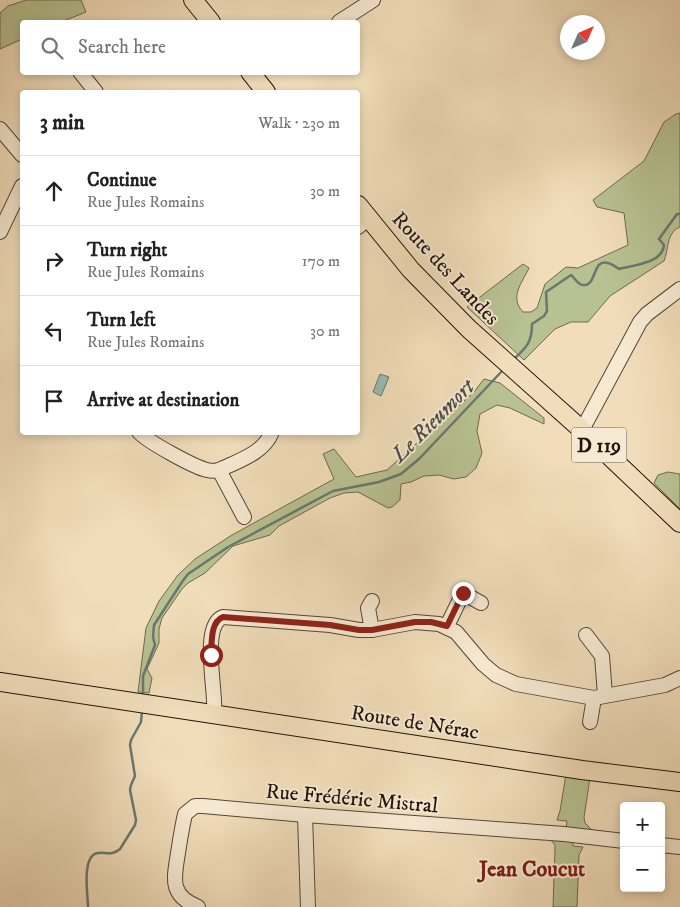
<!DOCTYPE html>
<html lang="en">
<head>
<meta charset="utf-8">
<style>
	:root { --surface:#fff; --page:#f2f2f2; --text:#222; --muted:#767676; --line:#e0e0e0 }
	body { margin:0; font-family:"IM FELL DW Pica",serif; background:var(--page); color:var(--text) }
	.controls { position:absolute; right:15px; bottom:15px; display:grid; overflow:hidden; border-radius:5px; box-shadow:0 2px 8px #0003 }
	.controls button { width:45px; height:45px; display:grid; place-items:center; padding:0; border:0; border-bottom:1px solid var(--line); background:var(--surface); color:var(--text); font:25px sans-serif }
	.compass { position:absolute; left:560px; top:15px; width:45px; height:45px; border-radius:50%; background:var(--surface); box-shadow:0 2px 8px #0003; rotate:45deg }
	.stop { position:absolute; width:15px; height:15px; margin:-11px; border:4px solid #8f2418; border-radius:50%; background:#fff }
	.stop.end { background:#8f2418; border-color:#fff; box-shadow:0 1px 5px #0008 }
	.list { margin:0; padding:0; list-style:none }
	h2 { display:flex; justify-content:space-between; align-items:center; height:65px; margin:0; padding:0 20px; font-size:21px }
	h2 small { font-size:16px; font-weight:400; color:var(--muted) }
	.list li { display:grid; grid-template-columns:32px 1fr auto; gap:15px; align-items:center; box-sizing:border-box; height:70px; padding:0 20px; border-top:1px solid var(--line) }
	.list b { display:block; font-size:19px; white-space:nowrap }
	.list p { margin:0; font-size:16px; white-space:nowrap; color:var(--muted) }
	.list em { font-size:16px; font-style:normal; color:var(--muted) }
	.icon { flex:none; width:28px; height:28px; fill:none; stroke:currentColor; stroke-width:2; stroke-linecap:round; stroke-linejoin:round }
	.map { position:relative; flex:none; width:680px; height:907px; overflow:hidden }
	.search { position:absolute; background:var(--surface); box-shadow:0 2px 8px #0003; left:20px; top:20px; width:340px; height:55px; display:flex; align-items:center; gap:12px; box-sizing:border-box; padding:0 18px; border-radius:5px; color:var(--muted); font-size:19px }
	.panel { position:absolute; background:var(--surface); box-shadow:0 2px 8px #0003; left:20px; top:90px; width:340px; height:345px; border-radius:5px }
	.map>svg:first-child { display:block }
	.green { fill:#b8c191; stroke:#6c6a4e }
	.water { fill:#9bbbb1; stroke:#69786f }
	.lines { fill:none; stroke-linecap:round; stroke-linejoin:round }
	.stream { stroke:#69786f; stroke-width:2.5 }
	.minor-casing { stroke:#544638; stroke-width:16 }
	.major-casing { stroke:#1f130c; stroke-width:20 }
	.minor { stroke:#f6e9d2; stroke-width:14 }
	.major { stroke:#f1ddba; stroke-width:18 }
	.route { stroke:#8f2418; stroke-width:6 }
	.labels { text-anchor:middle; stroke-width:4; stroke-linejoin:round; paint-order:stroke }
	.shield { fill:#f6e9d2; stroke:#605347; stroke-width:1 }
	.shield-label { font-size:20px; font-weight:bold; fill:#1f130c }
	.street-label { font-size:21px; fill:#1f130c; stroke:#f6e9d2 }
	.water-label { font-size:22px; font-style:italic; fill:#4a4e46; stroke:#f6e9d2 }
	.neighbourhood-label { font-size:22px; font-weight:bold; fill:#7a1f14; stroke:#f6e9d2 }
</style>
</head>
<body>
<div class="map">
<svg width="680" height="907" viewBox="0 0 680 907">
	<rect width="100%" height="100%" fill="#f1ddba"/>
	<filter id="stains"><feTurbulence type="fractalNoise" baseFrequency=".004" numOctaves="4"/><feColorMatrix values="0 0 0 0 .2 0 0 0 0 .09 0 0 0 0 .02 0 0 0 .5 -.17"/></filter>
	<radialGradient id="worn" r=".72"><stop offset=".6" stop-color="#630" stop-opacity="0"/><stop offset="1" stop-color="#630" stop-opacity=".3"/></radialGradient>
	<!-- green -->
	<g class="green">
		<polygon points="26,0 81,0 86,12 61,22 22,22 22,39 0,49 0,13 8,6"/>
		<path d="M680,113v114c-14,6 -11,22 -16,34l-54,35 -22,26h-17l-16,7 -31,31 -57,-53 56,-43 6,4c-7,15 -20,29 -6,44h8l6,-4 8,-24 21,-17 12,1 50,-23 -4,-32 -27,-6 -4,-7 51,-39 20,-39 12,-8z"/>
		<polygon points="484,379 500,383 544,418 544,424 510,408 497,405 480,414 477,431 482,453 476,468 466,477 454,479 439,475 424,476 411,482 401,484 400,500 392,507 388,508 358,492 344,493 330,498 279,526 270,535 233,546 205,573 188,583 182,589 162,618 159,629 159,643 147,669 152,678 149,693 138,692 146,628 159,601 178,575 195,559 232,535 334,479 323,454 334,449 356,477 387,470 474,392"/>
		<polygon points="668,472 680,474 680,509 654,483 658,475"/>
		<polygon points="566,774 590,778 584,817 585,823 592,830 566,828 567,821 557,820 560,811"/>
		<polygon points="549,838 573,840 573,846 583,847 579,855 577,907 553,907 555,849 555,845"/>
	</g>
	<!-- water -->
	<polygon class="water" points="380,374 389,377 381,396 373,392"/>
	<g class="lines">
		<!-- stream -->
		<g class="stream">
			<path d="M513,360c13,-12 19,-17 19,-36l12,-8 3,-5 -1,-19 25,-17c4,3 7,10 12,10 14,2 9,-27 25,-22 4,1 8,4 11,6 14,-4 43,-5 45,-24l-5,-6 18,-25h3"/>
			<polyline points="143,695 143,676 155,645 153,637 154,625 182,582 188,574 228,547 333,491 379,482 401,474 419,459 503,370"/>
			<path d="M88,907c0,-11 -7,-52 10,-54 8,-1 14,3 22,-4l15,-24 1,-5 -6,-30 1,-5 4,-9 -5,-31 1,-5 10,-18 1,-11"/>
		</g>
		<!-- minor casing -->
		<g class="minor-casing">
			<g id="minor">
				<polyline points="339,22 373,0"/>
				<polyline points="80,72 96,92"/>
				<polyline points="0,129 22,155"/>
				<polyline points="358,227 368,218"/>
				<polyline points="0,232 22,186"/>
				<polyline points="582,430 640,322 647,314 680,289"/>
				<path d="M139,432c9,10 55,35 68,38 4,1 8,1 12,0 19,-9 45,-17 53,-38"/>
				<polyline points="219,470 244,517"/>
				<polyline points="447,626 463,593 481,603"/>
				<polyline points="372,630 368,608 372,601"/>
				<polyline points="586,635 602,656 605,695"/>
				<path d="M214,714c3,-20 -14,-88 9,-97l107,8 29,5h13l43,-8 24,2 17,8 27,32 13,11 20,9 78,14 71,-13 15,-7"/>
				<polyline points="590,722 594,698"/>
				<polyline points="305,815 308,907"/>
				<polyline points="661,845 680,847"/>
				<path d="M198,907c-29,-12 -24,-28 -20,-54 2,-13 4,-26 7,-39l10,-8h8l102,9 259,19 60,7"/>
			</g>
		</g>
		<!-- major casing -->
		<g class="major-casing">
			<g id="major">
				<polyline points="193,0 211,22"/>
				<polyline points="250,72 266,92"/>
				<polyline points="358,205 411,270 469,329 582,430 680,523"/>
				<polyline points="0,682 582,770 680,782"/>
			</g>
		</g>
		<!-- minor -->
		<use href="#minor" class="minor"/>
		<!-- major -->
		<use href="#major" class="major"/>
	</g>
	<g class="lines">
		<!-- route -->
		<path class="route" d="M211,655c1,-12 -1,-33 12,-38l107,8 29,5h13l43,-8h16l16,4 16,-33"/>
	</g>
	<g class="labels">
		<!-- shield labels -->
		<rect class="shield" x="571.5" y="427.5" width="55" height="35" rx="4"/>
		<g class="shield-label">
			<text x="599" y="452">D 119</text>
		</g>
		<!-- street labels -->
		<g class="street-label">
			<text transform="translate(446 268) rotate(47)" y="7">Route des Landes</text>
			<text transform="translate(415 722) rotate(9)" y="7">Route de Nérac</text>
			<text transform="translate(352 798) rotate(5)" y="7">Rue Frédéric Mistral</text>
		</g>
		<!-- water labels -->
		<g class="water-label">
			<text transform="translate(432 420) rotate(-45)" y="8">Le Rieumort</text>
		</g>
		<!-- neighbourhood labels -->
		<g class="neighbourhood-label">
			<text x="532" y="876">Jean Coucut</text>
		</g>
	</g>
	<rect width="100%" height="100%" filter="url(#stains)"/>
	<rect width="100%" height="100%" fill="url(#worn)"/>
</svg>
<div class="controls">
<button>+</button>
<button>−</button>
</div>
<svg class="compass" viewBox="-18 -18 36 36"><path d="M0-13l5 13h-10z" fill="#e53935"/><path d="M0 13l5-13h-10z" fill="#767676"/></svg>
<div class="stop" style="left:211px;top:655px"></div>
<div class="stop end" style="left:463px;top:593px"></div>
<div class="search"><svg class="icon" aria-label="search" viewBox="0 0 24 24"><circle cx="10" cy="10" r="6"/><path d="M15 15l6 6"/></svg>Search here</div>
<section class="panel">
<h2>3 min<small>Walk · 230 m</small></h2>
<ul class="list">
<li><svg class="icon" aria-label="ahead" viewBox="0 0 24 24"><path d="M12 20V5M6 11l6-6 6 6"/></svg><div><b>Continue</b><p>Rue Jules Romains</p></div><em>30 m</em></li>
<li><svg class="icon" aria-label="right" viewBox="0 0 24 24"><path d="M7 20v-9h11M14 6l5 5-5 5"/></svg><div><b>Turn right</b><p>Rue Jules Romains</p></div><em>170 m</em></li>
<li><svg class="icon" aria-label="left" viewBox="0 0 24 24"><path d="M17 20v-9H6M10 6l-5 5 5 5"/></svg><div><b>Turn left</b><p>Rue Jules Romains</p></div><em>30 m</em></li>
<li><svg class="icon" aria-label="arrive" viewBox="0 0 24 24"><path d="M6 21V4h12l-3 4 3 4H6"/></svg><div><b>Arrive at destination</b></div></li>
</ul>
</section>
</div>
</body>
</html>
